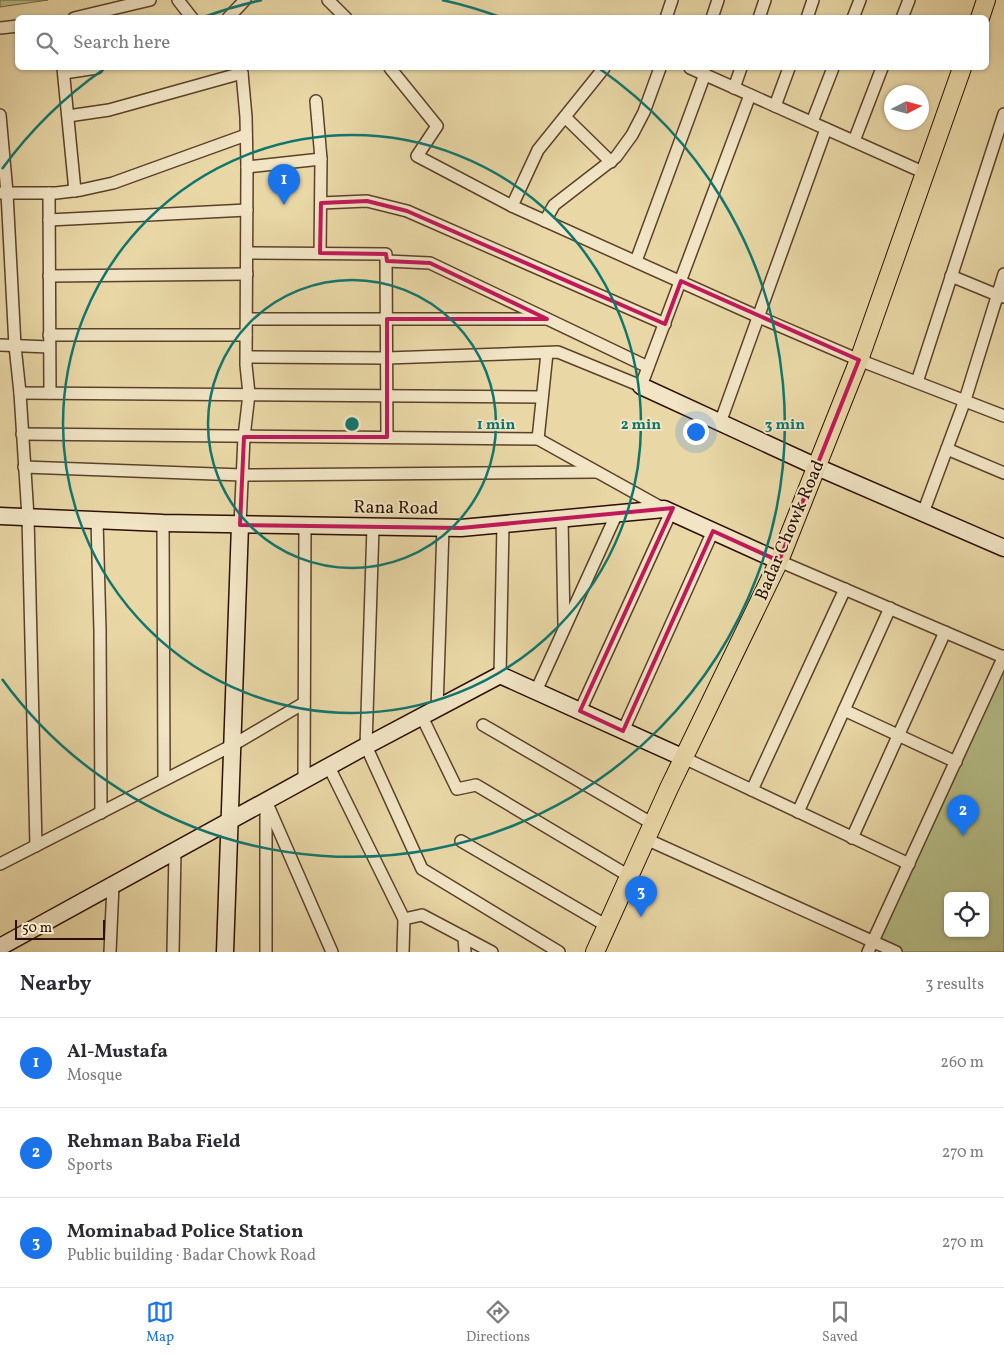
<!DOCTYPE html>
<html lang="en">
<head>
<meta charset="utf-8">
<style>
	:root { --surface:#fff; --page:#f7f7f7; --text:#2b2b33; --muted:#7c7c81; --line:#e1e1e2; --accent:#1a73e8 }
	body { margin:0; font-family:Vollkorn,serif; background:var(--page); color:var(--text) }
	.controls { position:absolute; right:15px; bottom:15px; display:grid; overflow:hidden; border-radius:8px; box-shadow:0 1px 4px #0004 }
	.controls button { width:45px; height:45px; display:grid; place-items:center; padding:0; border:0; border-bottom:1px solid var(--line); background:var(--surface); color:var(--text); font:25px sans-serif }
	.compass { position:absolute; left:884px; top:85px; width:45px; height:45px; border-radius:50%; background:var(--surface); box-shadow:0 1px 4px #0004; rotate:84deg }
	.scale { position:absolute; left:15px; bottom:12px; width:90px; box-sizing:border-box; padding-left:5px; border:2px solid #2c0f00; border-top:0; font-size:14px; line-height:18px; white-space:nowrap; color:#2c0f00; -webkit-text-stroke:4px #f1e5c5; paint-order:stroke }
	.you { position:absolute; left:695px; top:431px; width:18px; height:18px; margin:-12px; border:4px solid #fff; border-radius:50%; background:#1a73e8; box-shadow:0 0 0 8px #1a73e833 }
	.badge { display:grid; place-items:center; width:32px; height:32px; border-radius:50%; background:var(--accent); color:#fff; font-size:16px; font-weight:700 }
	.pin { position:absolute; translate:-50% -41px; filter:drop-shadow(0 1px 2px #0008) }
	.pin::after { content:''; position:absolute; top:26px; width:18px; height:15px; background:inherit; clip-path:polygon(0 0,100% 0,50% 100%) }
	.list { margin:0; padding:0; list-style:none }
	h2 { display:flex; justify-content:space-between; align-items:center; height:65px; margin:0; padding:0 20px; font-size:21px }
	h2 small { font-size:16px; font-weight:400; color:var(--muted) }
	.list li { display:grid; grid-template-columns:32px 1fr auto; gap:15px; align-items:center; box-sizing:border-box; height:90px; padding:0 20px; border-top:1px solid var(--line) }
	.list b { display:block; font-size:19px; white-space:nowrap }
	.list p { margin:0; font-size:16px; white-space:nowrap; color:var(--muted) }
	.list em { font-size:16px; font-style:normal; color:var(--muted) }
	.icon { flex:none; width:28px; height:28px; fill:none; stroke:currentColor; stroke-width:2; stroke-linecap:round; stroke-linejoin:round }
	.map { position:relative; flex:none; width:1004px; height:952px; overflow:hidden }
	.search { position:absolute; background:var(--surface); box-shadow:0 1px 4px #0004; left:15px; right:15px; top:15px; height:55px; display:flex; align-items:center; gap:12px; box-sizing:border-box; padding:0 18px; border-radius:8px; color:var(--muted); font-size:19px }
	.sheet { height:335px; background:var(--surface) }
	nav { display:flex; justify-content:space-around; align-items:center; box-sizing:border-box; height:70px; border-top:1px solid var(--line); background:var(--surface); font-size:14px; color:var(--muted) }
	nav a { display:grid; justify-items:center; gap:2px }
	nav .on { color:var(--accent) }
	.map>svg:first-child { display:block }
	.green { fill:#b5be88; stroke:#706644; fill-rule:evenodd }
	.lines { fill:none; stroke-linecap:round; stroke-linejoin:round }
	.street-casing { stroke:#5b412a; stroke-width:14 }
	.secondary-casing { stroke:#2c0f00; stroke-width:19 }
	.primary-casing { stroke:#2c0f00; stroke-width:20 }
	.street { stroke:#f1e5c5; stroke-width:11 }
	.secondary { stroke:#f1e5c5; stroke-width:16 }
	.primary { stroke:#e9d7a6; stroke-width:18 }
	.marked { fill:none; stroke:#c2185b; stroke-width:4; stroke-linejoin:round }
	.ring { fill:none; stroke:#0f766e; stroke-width:2.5 }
	.labels { text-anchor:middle; stroke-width:4; stroke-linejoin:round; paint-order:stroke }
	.street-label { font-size:18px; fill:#2c0f00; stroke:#f1e5c5 }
	.centre { fill:#0f766e; stroke:#f1e5c5; stroke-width:2.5 }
	.ring-label { font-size:15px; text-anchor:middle; font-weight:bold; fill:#0f766e; stroke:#f1e5c5; stroke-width:4; stroke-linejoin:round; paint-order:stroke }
</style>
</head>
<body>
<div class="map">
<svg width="1004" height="952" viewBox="0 0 1004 952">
	<rect width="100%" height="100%" fill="#e9d7a6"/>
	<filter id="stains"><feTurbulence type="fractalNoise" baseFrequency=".004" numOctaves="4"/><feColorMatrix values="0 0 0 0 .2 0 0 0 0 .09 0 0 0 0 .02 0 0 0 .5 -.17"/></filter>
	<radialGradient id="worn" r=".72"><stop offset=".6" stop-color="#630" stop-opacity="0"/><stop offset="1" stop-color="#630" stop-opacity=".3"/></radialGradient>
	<!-- green -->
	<g class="green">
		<polygon points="0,0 48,0 0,7"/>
		<path d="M1004,659v293h-108l-23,-11zM948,896h37v37h-37z"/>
	</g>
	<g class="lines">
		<!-- street casing -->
		<g class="street-casing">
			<g id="street">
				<polyline points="178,0 192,18"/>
				<polyline points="328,0 346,18"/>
				<polyline points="74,18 150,0"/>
				<polyline points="228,18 245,0"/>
				<polyline points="666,18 672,0"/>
				<polyline points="712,18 718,0"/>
				<polyline points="759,18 765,0"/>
				<polyline points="807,18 813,0"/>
				<polyline points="853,18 860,0"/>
				<polyline points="902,18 909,0"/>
				<polyline points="0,28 18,26"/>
				<polyline points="63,68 75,191"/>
				<polyline points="239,68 242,73 246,117 247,167 246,365 249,394 244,437 240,525"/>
				<polyline points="390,68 437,126 417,156 512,206 759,317 859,360 1004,416"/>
				<polyline points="690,68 925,173"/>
				<polyline points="64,73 97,68"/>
				<polyline points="734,88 741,68"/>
				<polyline points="316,101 321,159 320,253"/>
				<polyline points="775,106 789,68"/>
				<polyline points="0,115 7,193 15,346 20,393 28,517 36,846"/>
				<polyline points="68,116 109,110 242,73"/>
				<polyline points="565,117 611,162"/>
				<polyline points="812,122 833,68"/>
				<polyline points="854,141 882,68"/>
				<polyline points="247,167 321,159"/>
				<polyline points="0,193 56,193 81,190 113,183 246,135"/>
				<polyline points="49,193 50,393"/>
				<polyline points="321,203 367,201 407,211 665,324"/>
				<polyline points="512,206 538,150 604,68"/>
				<polyline points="49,220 247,210"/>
				<polyline points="545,221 554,205 616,157 632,135 644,112 660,68"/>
				<polyline points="247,253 386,254 387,437"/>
				<polyline points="387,261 430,263 648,367"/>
				<polyline points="636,261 705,74"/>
				<polyline points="49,276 247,274"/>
				<polyline points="951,276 1002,297"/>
				<polyline points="247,319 547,319"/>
				<polyline points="49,335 246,335"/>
				<polyline points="0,345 49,347"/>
				<polyline points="247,357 387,358 558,352 641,386 750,95"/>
				<polyline points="917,382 1004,114"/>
				<polyline points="20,393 542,397"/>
				<polyline points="720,423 826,129"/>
				<polyline points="22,434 538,439 664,509"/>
				<polyline points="538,439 547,353"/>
				<polyline points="947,449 1004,473"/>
				<polyline points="24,467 242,475 596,472"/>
				<polyline points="923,513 965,400 1004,274"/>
				<polyline points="562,518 564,625"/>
				<polyline points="97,520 100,631 101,813"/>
				<polyline points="163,523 164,780"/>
				<polyline points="373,527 366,746 422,869 559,952"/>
				<polyline points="779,561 1003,657"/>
				<polyline points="500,675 503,524"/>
				<polyline points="536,691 617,513"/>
				<polyline points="437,709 443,528"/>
				<polyline points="844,710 956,762"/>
				<polyline points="580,711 671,512"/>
				<polyline points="422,717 457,789 476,785 629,876"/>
				<polyline points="483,725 653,824"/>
				<polyline points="623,731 713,531"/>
				<polyline points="684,758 909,864"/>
				<polyline points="329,767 404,919"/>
				<polyline points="304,780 305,526"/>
				<polyline points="752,790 845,589"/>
				<polyline points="266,801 332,952"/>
				<polyline points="798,812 890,608"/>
				<polyline points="852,838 945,632"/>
				<polyline points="646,839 896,952"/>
				<polyline points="461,841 607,926"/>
				<polyline points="0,864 233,745 304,703"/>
				<polyline points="464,937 465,952"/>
				<polyline points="110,952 113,885"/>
				<polyline points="173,952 175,851"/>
				<polyline points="266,952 266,805"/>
				<polyline points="403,952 404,919 422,915 492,952"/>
				<polyline points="868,952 1004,656"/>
			</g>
		</g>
		<!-- secondary casing -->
		<g class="secondary-casing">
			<g id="secondary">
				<polyline points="641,386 817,467 1004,548"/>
				<polyline points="0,516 163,523 461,528 664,509 779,561"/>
				<polyline points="0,947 366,746 500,675 684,758"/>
				<polyline points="225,952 240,525"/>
			</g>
		</g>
		<!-- primary casing -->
		<g class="primary-casing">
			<g id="primary">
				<polyline points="980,18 986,0"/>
				<polyline points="595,952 669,788 779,561 859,360 962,68"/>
			</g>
		</g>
		<!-- street -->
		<use href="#street" class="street"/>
		<!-- secondary -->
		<use href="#secondary" class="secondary"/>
		<!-- primary -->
		<use href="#primary" class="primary"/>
	</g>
	<!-- marked area -->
	<path class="marked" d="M367,201l40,10 258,113 16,-43 178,79 -80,201 -66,-30 -90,200 -43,-20 93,-203 -212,20 -221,-3 4,-88h143v-118h160l-117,-56 -43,-2 -1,-7 -66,-1 1,-50z"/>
	<!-- distance rings -->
	<g class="ring">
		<circle cx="352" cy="424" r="144"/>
		<circle cx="352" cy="424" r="289"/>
		<path d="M2 169A433 433 0 0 1 104 69M204 17A433 433 0 0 1 262 0M442 0A433 433 0 0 1 500 17M600 69A433 433 0 1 1 2 679"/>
	</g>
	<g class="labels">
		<!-- street labels -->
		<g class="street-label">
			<text transform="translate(396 507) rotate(1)" y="6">Rana Road</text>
			<text transform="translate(789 530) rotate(-67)" y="6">Badar Chowk Road</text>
		</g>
	</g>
	<circle cx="352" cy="424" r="8" class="centre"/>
	<g class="ring-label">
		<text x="496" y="429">1 min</text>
		<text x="641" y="429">2 min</text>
		<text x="785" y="429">3 min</text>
	</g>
	<rect width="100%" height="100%" filter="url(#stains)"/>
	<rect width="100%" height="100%" fill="url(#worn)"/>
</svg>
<div class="controls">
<button><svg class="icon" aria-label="locate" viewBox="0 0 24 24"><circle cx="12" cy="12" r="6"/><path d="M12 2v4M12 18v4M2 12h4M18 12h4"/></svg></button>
</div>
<svg class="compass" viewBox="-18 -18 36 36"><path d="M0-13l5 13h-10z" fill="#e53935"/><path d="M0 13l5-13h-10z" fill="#7c7c81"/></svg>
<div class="scale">50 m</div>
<div class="you"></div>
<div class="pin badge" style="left:284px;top:205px">1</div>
<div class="pin badge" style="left:963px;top:836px">2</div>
<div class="pin badge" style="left:641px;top:917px">3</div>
<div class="search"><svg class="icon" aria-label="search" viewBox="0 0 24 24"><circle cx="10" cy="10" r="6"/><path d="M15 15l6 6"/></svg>Search here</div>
</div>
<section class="sheet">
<h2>Nearby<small>3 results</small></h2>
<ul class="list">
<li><span class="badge">1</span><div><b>Al-Mustafa</b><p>Mosque</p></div><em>260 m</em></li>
<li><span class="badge">2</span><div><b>Rehman Baba Field</b><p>Sports</p></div><em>270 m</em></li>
<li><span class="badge">3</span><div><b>Mominabad Police Station</b><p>Public building · Badar Chowk Road</p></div><em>270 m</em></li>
</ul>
</section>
<nav>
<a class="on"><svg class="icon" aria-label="map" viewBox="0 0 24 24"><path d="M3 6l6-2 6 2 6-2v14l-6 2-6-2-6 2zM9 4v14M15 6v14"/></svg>Map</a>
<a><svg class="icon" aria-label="directions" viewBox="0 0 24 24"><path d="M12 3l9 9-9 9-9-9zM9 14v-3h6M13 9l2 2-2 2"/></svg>Directions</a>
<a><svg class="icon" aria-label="saved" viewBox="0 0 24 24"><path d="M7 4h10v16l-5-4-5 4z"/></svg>Saved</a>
</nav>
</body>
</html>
